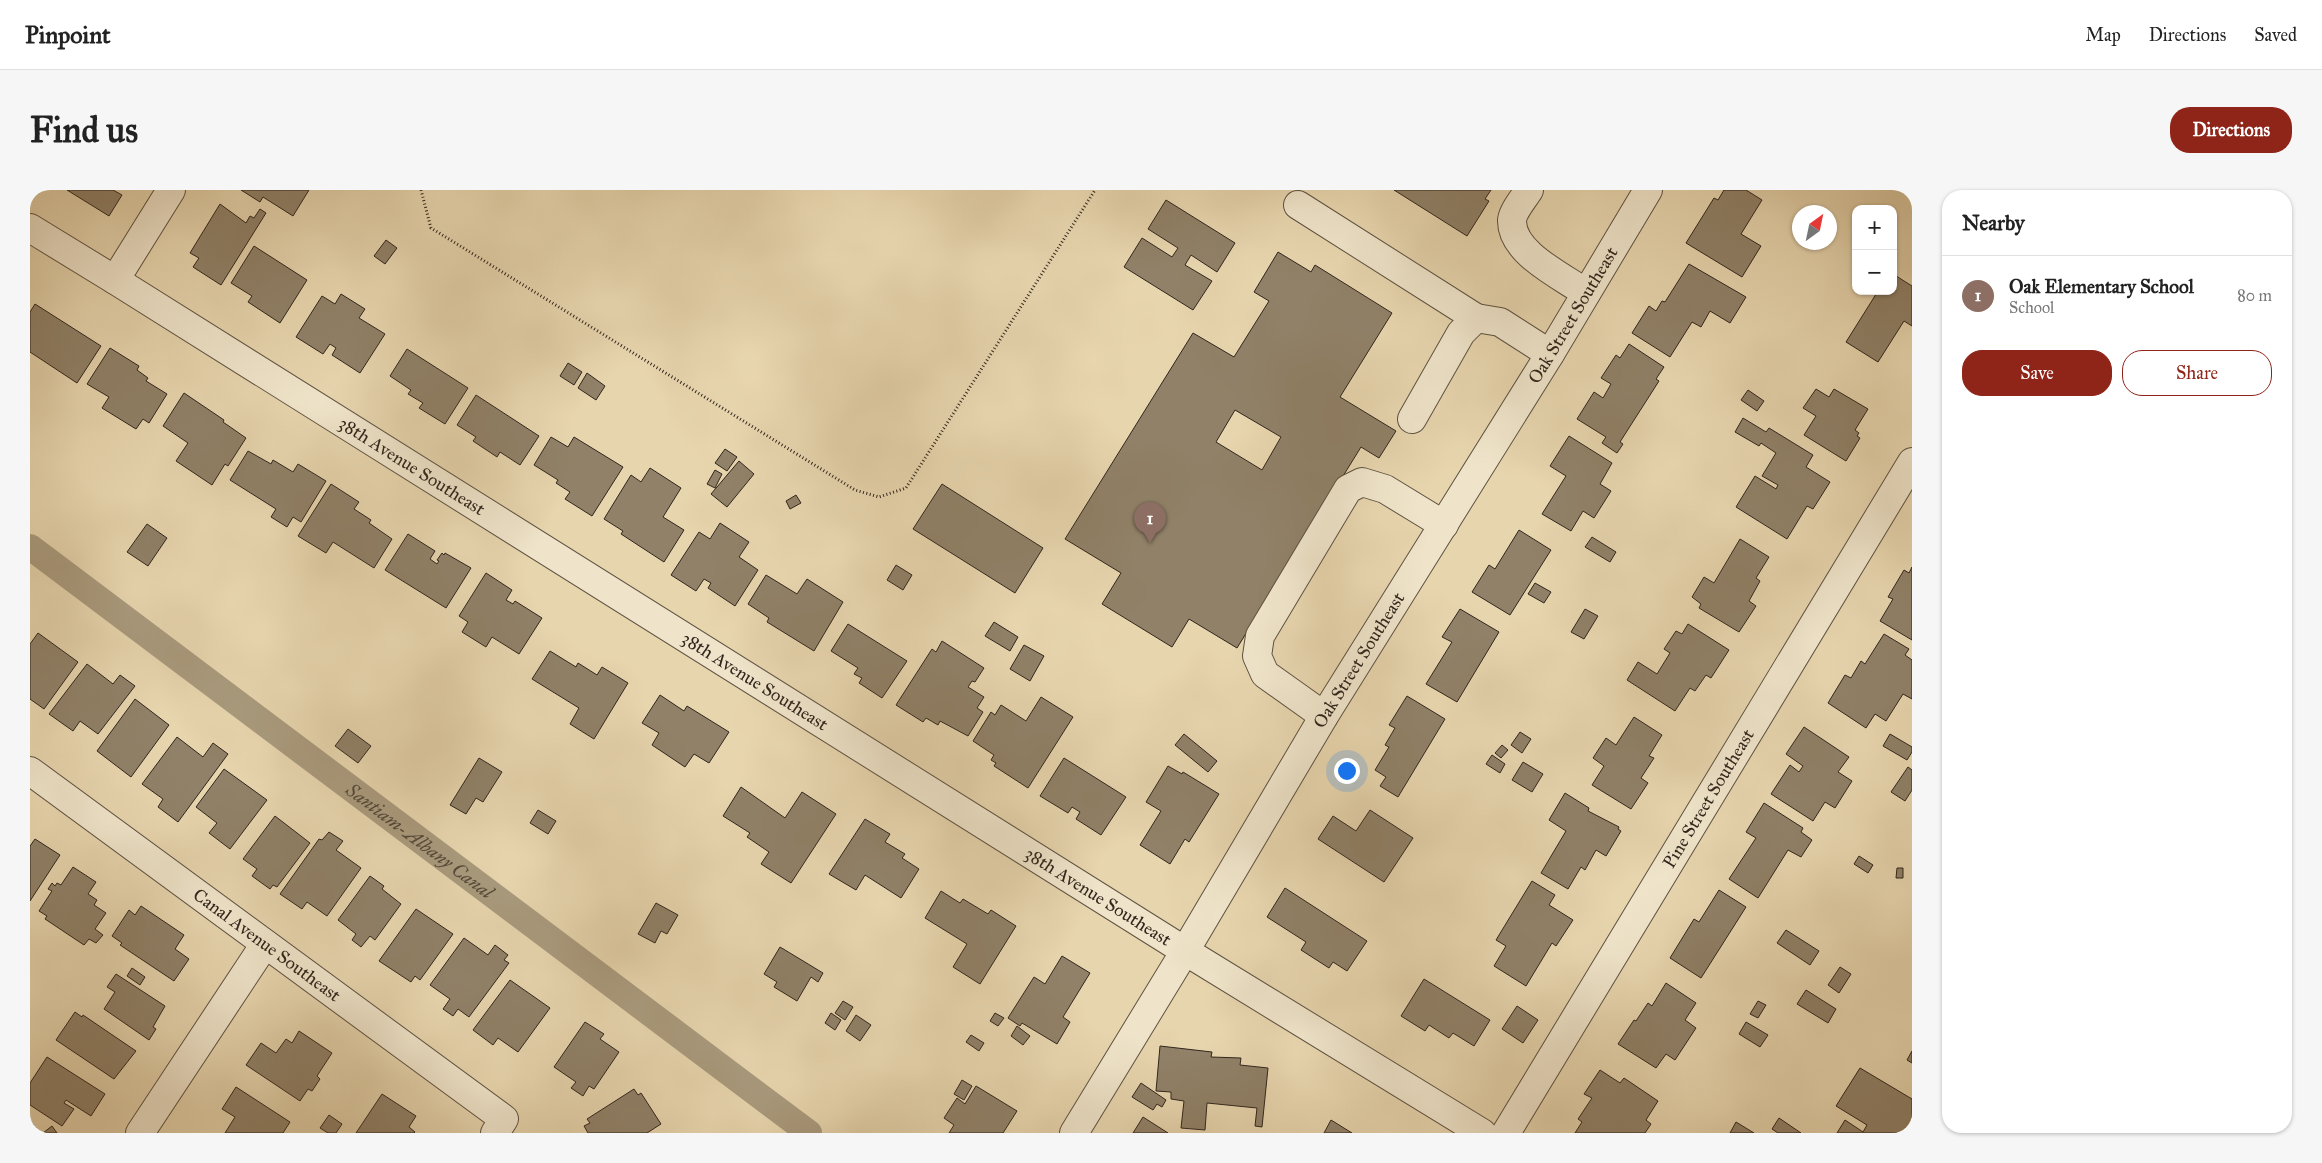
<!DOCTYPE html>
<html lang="en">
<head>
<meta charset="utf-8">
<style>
	:root { --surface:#fff; --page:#f6f6f6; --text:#222; --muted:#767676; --line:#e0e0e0; --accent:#8f2418 }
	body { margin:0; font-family:"IM FELL Great Primer",serif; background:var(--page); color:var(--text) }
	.controls { position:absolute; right:15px; top:15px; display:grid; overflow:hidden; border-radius:10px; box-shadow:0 1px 4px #0004 }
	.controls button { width:45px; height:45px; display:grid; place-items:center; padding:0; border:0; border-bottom:1px solid var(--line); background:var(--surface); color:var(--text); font:25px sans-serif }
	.compass { position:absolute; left:1762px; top:15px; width:45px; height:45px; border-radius:50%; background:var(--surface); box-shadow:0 1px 4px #0004; rotate:33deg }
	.you { position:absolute; left:1316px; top:580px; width:18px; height:18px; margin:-12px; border:4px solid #fff; border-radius:50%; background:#1a73e8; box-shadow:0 0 0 8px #1a73e833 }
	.badge { display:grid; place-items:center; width:32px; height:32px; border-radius:50%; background:var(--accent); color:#fff; font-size:16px; font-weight:700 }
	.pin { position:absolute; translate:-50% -41px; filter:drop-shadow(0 1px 2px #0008) }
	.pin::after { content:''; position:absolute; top:26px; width:18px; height:15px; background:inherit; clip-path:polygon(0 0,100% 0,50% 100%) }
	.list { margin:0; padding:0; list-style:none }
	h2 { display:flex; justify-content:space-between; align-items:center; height:65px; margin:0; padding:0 20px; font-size:21px }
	h2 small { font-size:16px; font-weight:400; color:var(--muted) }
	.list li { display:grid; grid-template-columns:32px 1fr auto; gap:15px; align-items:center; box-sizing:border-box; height:80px; padding:0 20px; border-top:1px solid var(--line) }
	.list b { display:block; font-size:19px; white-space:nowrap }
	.list p { margin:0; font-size:16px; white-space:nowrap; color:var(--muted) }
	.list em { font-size:16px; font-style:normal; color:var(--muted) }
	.actions { display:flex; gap:10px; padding:15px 20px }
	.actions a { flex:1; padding:11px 0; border:1px solid var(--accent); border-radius:20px; text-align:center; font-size:18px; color:var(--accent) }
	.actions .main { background:var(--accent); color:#fff }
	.map { position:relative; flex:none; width:1882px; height:943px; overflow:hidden; border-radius:20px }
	header { display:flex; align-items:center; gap:30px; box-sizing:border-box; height:70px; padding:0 25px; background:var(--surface); border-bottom:1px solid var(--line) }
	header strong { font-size:24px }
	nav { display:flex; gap:28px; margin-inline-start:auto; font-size:18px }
	.intro { display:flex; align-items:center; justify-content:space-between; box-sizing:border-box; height:120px; padding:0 30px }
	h1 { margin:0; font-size:35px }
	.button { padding:12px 22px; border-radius:20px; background:var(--accent); color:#fff; font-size:18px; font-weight:700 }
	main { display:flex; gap:30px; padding:0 30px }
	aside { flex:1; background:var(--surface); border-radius:20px; box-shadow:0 1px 4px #0004 }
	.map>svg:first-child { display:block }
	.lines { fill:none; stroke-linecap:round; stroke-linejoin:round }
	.canal { stroke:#a99a7d; stroke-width:26 }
	.building { fill:#908168; stroke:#31261d; fill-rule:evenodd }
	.minor-casing { stroke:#5e5241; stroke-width:30 }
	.path { stroke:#31261d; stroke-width:3; stroke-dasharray:1 2.5; stroke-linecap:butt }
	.minor { stroke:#efe4ca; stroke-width:28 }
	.labels { text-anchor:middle; stroke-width:5; stroke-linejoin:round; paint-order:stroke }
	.street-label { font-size:18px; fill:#31261d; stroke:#efe4ca }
	.water-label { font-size:19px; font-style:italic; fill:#55493a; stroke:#efe4ca }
</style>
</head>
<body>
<header>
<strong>Pinpoint</strong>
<nav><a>Map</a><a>Directions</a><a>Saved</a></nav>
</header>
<div class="intro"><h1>Find us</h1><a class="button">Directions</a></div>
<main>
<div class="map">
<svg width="1882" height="943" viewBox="0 0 1882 943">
	<rect width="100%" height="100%" fill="#e7d5ae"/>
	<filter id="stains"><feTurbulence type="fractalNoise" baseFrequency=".004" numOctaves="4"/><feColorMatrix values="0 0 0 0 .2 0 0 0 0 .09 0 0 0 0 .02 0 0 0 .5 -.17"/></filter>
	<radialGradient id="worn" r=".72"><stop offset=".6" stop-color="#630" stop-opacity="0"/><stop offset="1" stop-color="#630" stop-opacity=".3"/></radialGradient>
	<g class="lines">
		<!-- canal -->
		<path class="canal" id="s1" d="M0,357l779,586"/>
	</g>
	<!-- building -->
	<g class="building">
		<polygon points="37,0 83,0 92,5 79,26"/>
		<polygon points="211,0 279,0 263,26 233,7 230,12"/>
		<polygon points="1364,0 1461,0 1455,9 1459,11 1437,46"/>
		<polygon points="1694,0 1716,0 1732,10 1711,44 1731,56 1712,87 1656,53 1684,8 1688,10"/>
		<polygon points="1136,10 1205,53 1187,82 1161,65 1155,75 1182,91 1163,120 1094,77 1112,48 1142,67 1148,58 1118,39"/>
		<polygon points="190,14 216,33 220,26 224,28 230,19 236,23 191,95 163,77 169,68 160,63"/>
		<polygon points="356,50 367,58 355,74 344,66"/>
		<polygon points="224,56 277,90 250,133 218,112 222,106 201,93"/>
		<path d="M1248,62l33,20 4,-7 77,48 -52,84 56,34 -17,27 -18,-11 -124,201 -48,-29 -17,28 -70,-43 19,-31 -56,-34 128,-206 41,24 35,-56 -15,-9zM1205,220l46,27 -19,33 -46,-28z"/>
		<polygon points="1659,74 1716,107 1700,133 1680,121 1671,137 1662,132 1640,167 1602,143 1619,116 1626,121 1632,111 1635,112"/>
		<polygon points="1863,84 1882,96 1882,136 1874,131 1848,172 1816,152 1848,101 1863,101"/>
		<polygon points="311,104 335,119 329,128 355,144 330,183 302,165 306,158 300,154 293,164 266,147 292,106 305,114"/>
		<polygon points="5,114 71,156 47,193 0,162 0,122"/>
		<polygon points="1599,154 1634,177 1626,189 1629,191 1590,252 1593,254 1587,263 1572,253 1576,247 1547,229 1564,202 1573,208 1581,194 1571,188 1586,165 1590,168"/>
		<polygon points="80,158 109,176 107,180 118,188 116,191 137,204 119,233 113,229 106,239 72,218 79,207 57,194"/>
		<polygon points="377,159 438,198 415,234 389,218 393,213 378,204 381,200 360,186"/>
		<polygon points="538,173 552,182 544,195 530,186"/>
		<polygon points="557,183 575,196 566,210 548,198"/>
		<polygon points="1786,199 1799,207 1804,199 1838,219 1825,240 1829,243 1827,246 1830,248 1816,271 1774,245 1786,226 1773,218"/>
		<polygon points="1718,200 1734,211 1727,221 1711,210"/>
		<polygon points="154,203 194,230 193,232 216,248 198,276 195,274 182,295 146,271 158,253 133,236"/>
		<polygon points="446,205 509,246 490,275 470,262 467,267 443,251 446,247 427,235"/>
		<polygon points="1713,228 1736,242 1739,238 1783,265 1776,277 1800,292 1783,319 1777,316 1757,349 1706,317 1725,286 1746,299 1748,295 1732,286 1746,263 1731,253 1729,256 1705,242"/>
		<polygon points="1539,246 1582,273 1570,294 1581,301 1564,328 1553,321 1541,341 1512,324 1536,286 1520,276"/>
		<polygon points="521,247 538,257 544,247 593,277 562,326 535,309 540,302 526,293 528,290 504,275"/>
		<polygon points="695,259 707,267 697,281 685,273"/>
		<polygon points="218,261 241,274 243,270 263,282 268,274 296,291 271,332 263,327 257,337 241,327 246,319 200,290"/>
		<polygon points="709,271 724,284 697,317 681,304"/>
		<polygon points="620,278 651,298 633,327 654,340 634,372 591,344 593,341 574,329 601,285 611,292"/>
		<polygon points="685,280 692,284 685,298 677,294"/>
		<polygon points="301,294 329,312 324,319 341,330 339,333 362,349 344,378 303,352 296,363 268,346"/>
		<polygon points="912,294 1013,358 985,403 883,339"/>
		<polygon points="766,305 771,313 760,319 756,311"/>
		<polygon points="690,333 719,352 709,367 728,380 705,416 678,398 681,393 674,389 666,401 641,385 669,342 680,349"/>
		<polygon points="117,334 137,348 118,376 97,362"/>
		<polygon points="1489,340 1521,360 1480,425 1442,402 1459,375 1465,379"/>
		<polygon points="378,344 405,361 400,369 407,374 409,371 407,370 412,363 414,365 415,363 441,378 416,418 355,380"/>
		<polygon points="1562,347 1586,362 1580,372 1555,357"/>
		<polygon points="1710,349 1739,367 1726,388 1730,391 1719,411 1726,416 1709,442 1669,418 1671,414 1662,407 1674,387 1684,393"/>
		<polygon points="866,375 882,385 873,400 857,390"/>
		<polygon points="1882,377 1882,450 1850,431 1863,409 1858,407 1874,380 1879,383"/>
		<polygon points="456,383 482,400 476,410 483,414 485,411 512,428 489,464 462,447 456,457 432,442 438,432 429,426"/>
		<polygon points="736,385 767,404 777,389 813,412 784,461 737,432 739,428 718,414"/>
		<polygon points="1505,393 1521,402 1514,413 1498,404"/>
		<polygon points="1430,419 1469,442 1427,512 1396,494 1422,452 1412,447"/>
		<polygon points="1555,419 1568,426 1554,449 1541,442"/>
		<polygon points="964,432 988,447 980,461 955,446"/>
		<polygon points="818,434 877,471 852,508 829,493 832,488 824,484 828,478 801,461"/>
		<polygon points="1658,434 1699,460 1681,488 1676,485 1665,501 1660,498 1645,521 1597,490 1608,472 1627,484 1640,463 1634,459 1646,441 1652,444"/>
		<polygon points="8,443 48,472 14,519 0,509 0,454"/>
		<polygon points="1854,444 1879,459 1875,465 1882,470 1882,509 1873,504 1856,531 1845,524 1836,538 1798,513 1815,485 1821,488 1831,471 1835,474"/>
		<polygon points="912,451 954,478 945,492 942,491 938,497 954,507 947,518 953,522 938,546 910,531 908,535 896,528 893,532 866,515 902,459 906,462"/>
		<polygon points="994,455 1014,466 1000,491 980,479"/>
		<polygon points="520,461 546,477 548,473 567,485 572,477 598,493 564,549 540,534 549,518 502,489"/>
		<polygon points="57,474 83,494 90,485 105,496 68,544 50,531 43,541 19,524"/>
		<polygon points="630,505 654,521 657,516 699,542 679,573 664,564 655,577 622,555 629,543 612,533"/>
		<polygon points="1377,506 1415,529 1368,607 1350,596 1356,587 1345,580 1359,557 1355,555 1365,538 1359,535"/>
		<polygon points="1011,507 1043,527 998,598 964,576 966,573 961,570 964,565 943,551 961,522 965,525 971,515 996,531"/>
		<polygon points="105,509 139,535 101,587 67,561"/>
		<polygon points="1604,527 1632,545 1619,566 1624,568 1611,588 1618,593 1601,619 1562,595 1574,576 1563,568 1576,548 1586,555"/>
		<polygon points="1774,537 1819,567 1808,582 1822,591 1805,618 1795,612 1783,631 1741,604 1760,575 1769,582 1773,576 1756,564"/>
		<polygon points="318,539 341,556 328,573 305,556"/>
		<polygon points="1490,542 1501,549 1492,563 1481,555"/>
		<polygon points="1154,544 1187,571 1178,582 1145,555"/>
		<polygon points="1860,544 1882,557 1882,562 1877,570 1853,556"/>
		<polygon points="147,547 173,567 183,553 198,564 148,632 128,617 133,609 112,594"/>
		<polygon points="1472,555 1478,560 1471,568 1465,563"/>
		<polygon points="1462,565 1475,574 1470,583 1456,574"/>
		<polygon points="449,568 472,582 453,612 446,608 436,624 420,615"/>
		<polygon points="1034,568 1096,607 1071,645 1046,629 1050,622 1042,617 1038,623 1010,606"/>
		<polygon points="1493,572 1513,584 1502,602 1482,590"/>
		<polygon points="1138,576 1152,584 1153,582 1189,604 1159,652 1155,649 1140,674 1110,655 1131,621 1116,612"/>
		<polygon points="1878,577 1882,580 1882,600 1875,611 1861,602"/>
		<polygon points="194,579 237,610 200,659 179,643 187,633 166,617"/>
		<polygon points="711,597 755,628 772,602 806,624 761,693 731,674 739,662 717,647 720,643 693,626"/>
		<polygon points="1535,603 1559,618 1558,621 1589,637 1588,639 1591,641 1576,666 1566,660 1555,680 1551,677 1538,699 1511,683 1536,641 1519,630"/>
		<polygon points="1734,613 1773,638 1771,642 1782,650 1771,667 1758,660 1728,708 1699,689 1726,648 1716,642"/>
		<polygon points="508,620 526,631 518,644 500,633"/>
		<polygon points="1340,620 1383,648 1354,692 1288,649 1303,626 1326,641"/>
		<polygon points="245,626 280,653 247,697 243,695 240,699 222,686 227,679 213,669"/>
		<polygon points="835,629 860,644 855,652 875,664 872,668 889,679 871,708 835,685 826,700 799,684"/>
		<polygon points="299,642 313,651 306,660 331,678 297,726 277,712 272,719 250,704 289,649 292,650"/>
		<polygon points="5,649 30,665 0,711 0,656"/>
		<polygon points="1829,666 1843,675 1838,683 1824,674"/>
		<polygon points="43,677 66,692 58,704 67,710 64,715 76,723 65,739 73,745 66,753 59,749 54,755 15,729 17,726 9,721 22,701 18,699 22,693 25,696 27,693 31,695"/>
		<polygon points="1867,678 1873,678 1873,688 1866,688"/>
		<polygon points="340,686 354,696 352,699 371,714 345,750 340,746 331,757 322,750 326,744 308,730"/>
		<polygon points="1502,691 1525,705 1519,715 1543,730 1526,756 1522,753 1496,796 1464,776 1476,756 1466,750"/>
		<polygon points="1255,698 1337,751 1317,781 1303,772 1299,778 1271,760 1276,752 1237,727"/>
		<polygon points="1689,700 1716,717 1671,788 1640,768 1664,729 1669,732"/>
		<polygon points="911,701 930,713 933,709 958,724 961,720 986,736 950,794 923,777 937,754 895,728"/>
		<polygon points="626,713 648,725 637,744 631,741 625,753 608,744"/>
		<polygon points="111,716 154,745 145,759 159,769 144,791 90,755 92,753 82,746 99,720 105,725"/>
		<polygon points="386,719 423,744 390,790 385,786 381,792 349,771"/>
		<polygon points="1756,740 1789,761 1780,775 1747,753"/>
		<polygon points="434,748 458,765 465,755 478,765 474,770 479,773 439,827 428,819 423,826 413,819 420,809 400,795"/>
		<polygon points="750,757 793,783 788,792 781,787 767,811 744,797 747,792 734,784"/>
		<polygon points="1032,766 1060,783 1033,827 1040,832 1027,854 992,833 990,836 978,828 1004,787 1015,794"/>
		<polygon points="1810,777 1821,784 1809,803 1798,795"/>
		<polygon points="102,778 115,787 110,795 97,786"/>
		<polygon points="86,784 135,816 123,837 126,839 119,850 74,819 85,802 77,797"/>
		<polygon points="1394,789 1460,830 1444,856 1423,843 1419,848 1399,835 1395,841 1371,826"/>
		<polygon points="480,790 520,818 488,862 468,848 463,855 443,840"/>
		<polygon points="1636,793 1666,813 1655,830 1666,838 1645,870 1636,864 1626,878 1588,854 1604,830 1606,831 1618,813 1622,816"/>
		<polygon points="1776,800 1806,819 1798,833 1767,814"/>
		<polygon points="813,811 823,817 815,830 805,823"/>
		<polygon points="1728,811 1736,815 1728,828 1720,824"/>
		<polygon points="1487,816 1508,830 1493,853 1472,839"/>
		<polygon points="45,822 52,827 53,825 106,861 84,889 26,850"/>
		<polygon points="801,823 811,830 805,840 795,833"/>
		<polygon points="965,823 974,828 968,836 960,831"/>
		<polygon points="826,825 841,835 830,851 816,841"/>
		<polygon points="555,832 574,844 570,849 589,862 564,899 559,896 553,906 541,898 546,892 524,877"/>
		<polygon points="1716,832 1738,845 1730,857 1709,844"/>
		<polygon points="987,836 1000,846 993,855 981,846"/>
		<polygon points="269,841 302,863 287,886 290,889 282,901 278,899 270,911 216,875 231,853 246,863 256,849 262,853"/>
		<polygon points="941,845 954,853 949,861 936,852"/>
		<polygon points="1130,856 1182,862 1181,867 1211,868 1210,875 1238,878 1232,937 1225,936 1227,918 1177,913 1175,940 1151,938 1154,911 1141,909 1141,902 1126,901"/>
		<polygon points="1882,861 1882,873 1877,870"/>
		<polygon points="17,867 75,904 61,926 36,910 34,913 44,919 32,936 0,915 0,893"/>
		<polygon points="1830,878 1882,909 1882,939 1880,943 1807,943 1815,930 1833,942 1837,935 1806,916"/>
		<polygon points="1570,880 1590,893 1594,888 1628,911 1616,930 1621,934 1615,943 1545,943 1552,932 1548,929 1562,908 1554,904"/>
		<polygon points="932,890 942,896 934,910 924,904"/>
		<polygon points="1111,893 1136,910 1132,917 1127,914 1123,920 1102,907"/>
		<polygon points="946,896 987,921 973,943 919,943 924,935 914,928 927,908 935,914"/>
		<polygon points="206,897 260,932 253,943 195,943 205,927 192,919"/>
		<polygon points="604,899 608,905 611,903 631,934 617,943 558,943 554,936 560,933 557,929"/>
		<polygon points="352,904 386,926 379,937 385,942 384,943 326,943"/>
		<polygon points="299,925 312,934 306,943 298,943 290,938"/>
		<polygon points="1113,927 1138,943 1103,943"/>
		<polygon points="1749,928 1771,943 1748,943 1742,939"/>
		<polygon points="0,930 9,943 0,943"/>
		<polygon points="1301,930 1322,943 1294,943"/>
		<polygon points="1706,932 1724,943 1700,943"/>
		<polygon points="22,936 27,943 13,943"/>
	</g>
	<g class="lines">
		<!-- minor casing -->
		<g class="minor-casing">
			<g id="minor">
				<path d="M1499,0c-5,8 -16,21 -17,30 -1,33 50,56 74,73"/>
				<polyline points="1268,15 1446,128"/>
				<path id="s2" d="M0,38l85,52 1070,671 297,182"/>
				<polyline points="85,90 141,0"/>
				<polyline points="1382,229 1431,143 1446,128 1470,132 1520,164"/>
				<polyline points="1294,526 1235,484 1227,466 1230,446 1318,299 1332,292 1355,299 1414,335"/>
				<path id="s3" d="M0,581l474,348 -9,14"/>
				<polyline points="110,943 235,754"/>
				<path id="s4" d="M1044,943l111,-182 139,-235 226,-362 98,-164"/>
				<path id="s5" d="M1476,943l406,-671"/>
			</g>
		</g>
		<!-- path -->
		<polyline class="path" points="391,0 401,38 825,300 849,307 876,298 1065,0"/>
		<!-- minor -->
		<use href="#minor" class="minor"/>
	</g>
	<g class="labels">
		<!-- street labels -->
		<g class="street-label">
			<text dy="6" stroke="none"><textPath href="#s4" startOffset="958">Oak Street Southeast</textPath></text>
			<text dy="6" stroke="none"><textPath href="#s2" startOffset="450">38th Avenue Southeast</textPath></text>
			<text dy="6" stroke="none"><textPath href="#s4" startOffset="552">Oak Street Southeast</textPath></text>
			<text dy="6" stroke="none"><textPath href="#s2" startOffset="855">38th Avenue Southeast</textPath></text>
			<text dy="6" stroke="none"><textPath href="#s5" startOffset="391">Pine Street Southeast</textPath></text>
			<text dy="6" stroke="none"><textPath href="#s2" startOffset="1260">38th Avenue Southeast</textPath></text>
			<text dy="6" stroke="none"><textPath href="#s3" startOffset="294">Canal Avenue Southeast</textPath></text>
		</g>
		<!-- water labels -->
		<g class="water-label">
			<text dy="7" stroke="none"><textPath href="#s1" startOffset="488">Santiam-Albany Canal</textPath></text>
		</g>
	</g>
	<rect width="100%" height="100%" filter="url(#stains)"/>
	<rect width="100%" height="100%" fill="url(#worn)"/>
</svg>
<div class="controls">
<button>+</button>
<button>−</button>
</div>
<svg class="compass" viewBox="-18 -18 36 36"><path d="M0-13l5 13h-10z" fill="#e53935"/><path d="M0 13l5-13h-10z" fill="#767676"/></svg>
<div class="you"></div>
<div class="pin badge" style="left:1120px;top:353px;background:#8d6e63">1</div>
</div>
<aside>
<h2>Nearby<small></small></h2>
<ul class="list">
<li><span class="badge" style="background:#8d6e63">1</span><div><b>Oak Elementary School</b><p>School</p></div><em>80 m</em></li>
</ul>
<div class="actions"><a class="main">Save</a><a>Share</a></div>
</aside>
</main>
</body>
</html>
